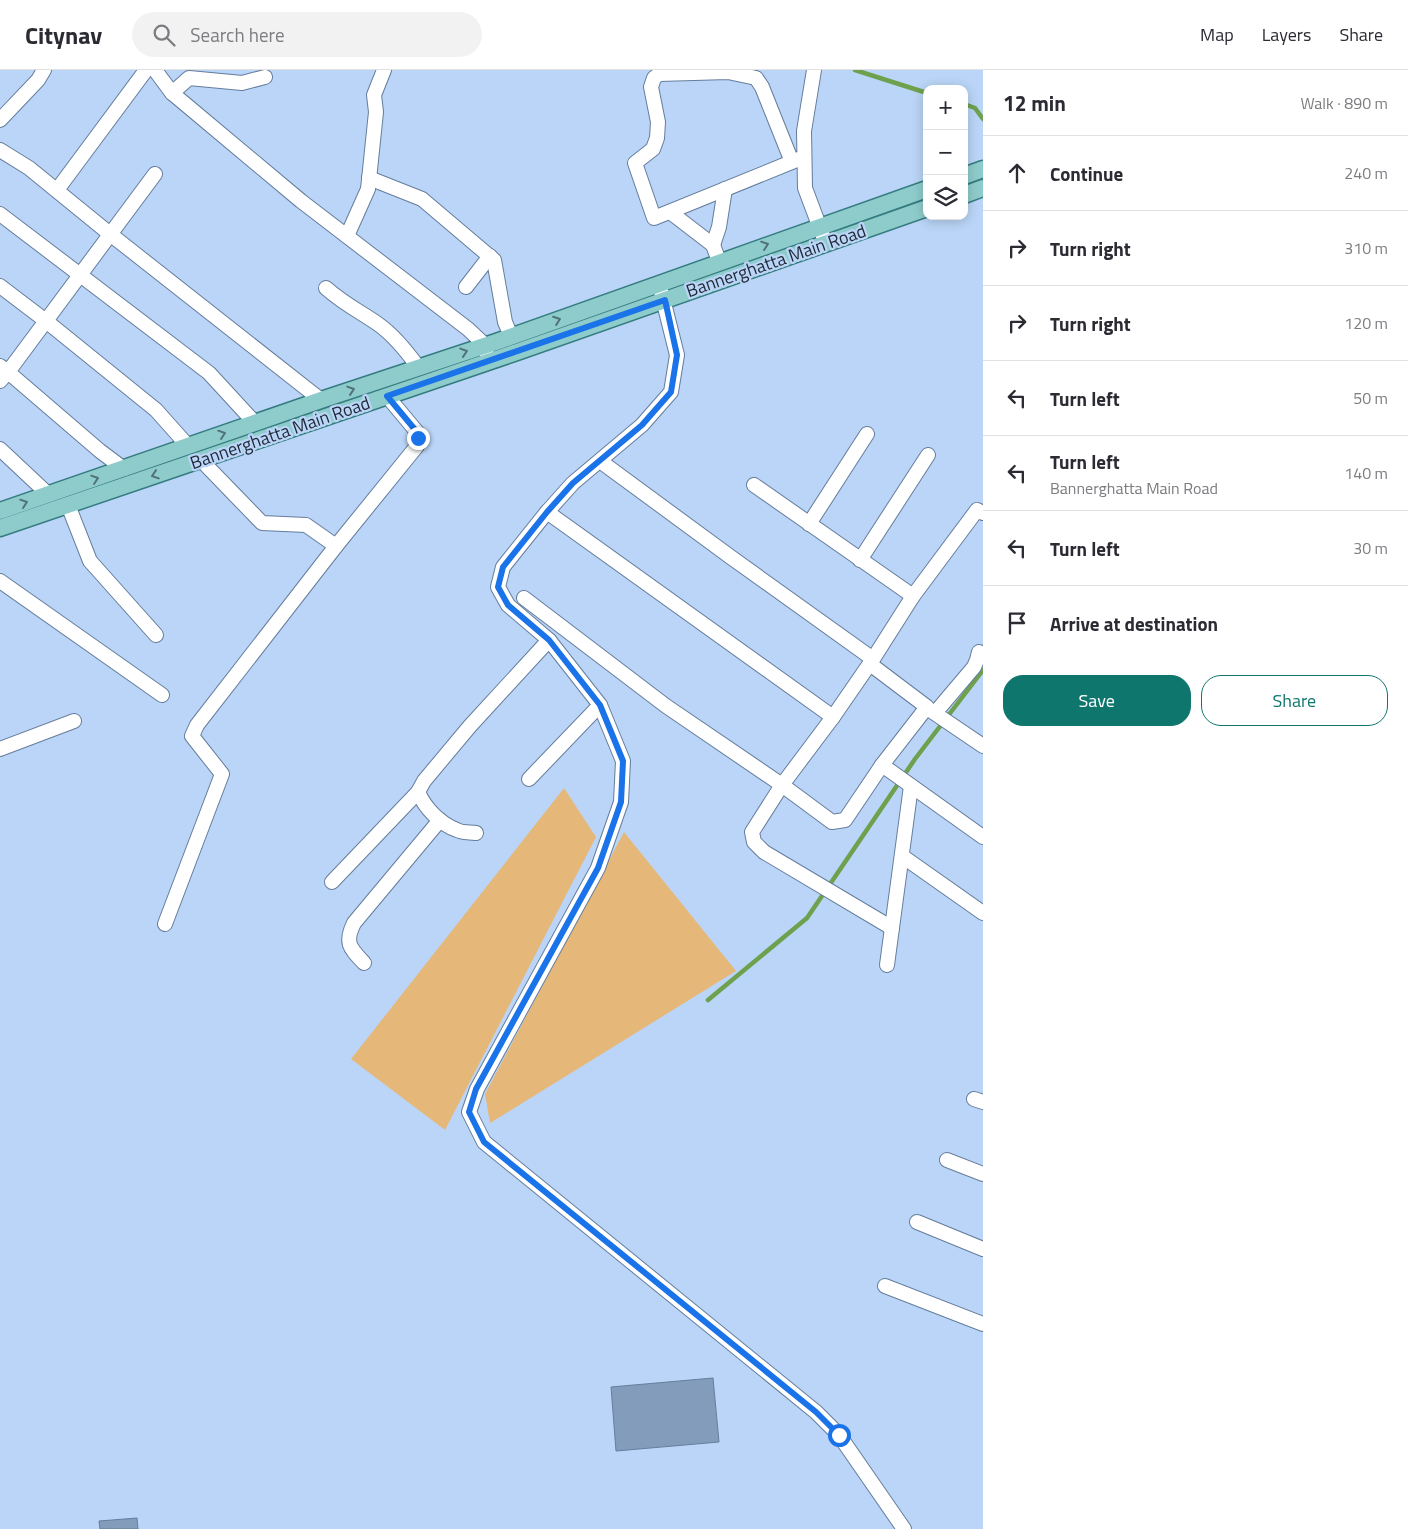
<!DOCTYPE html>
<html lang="en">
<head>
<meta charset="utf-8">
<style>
	:root { --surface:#fff; --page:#f2f2f3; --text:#2b2b33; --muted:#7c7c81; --line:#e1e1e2; --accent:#0f766e }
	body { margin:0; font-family:"Titillium Web",sans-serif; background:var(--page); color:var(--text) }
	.controls { position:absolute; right:15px; top:15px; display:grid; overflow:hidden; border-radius:10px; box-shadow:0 2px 12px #0003 }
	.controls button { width:45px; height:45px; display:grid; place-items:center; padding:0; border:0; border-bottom:1px solid var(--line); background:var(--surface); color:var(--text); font:25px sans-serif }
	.stop { position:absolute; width:15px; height:15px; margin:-11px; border:4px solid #1a73e8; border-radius:50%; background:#fff }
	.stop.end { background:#1a73e8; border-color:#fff; box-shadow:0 1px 5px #0008 }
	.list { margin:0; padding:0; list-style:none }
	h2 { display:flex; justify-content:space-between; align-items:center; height:65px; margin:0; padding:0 20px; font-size:21px }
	h2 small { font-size:16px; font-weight:400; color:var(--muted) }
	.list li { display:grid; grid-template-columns:32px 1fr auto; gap:15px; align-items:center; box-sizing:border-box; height:75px; padding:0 20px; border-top:1px solid var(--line) }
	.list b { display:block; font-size:19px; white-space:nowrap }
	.list p { margin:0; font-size:16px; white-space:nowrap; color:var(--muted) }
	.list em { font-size:16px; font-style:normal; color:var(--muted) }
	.actions { display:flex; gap:10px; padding:15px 20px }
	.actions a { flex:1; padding:11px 0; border:1px solid var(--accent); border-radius:20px; text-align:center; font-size:18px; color:var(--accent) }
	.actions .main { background:var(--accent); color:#fff }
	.icon { flex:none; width:28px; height:28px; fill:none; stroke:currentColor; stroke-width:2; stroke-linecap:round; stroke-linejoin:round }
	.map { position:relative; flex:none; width:983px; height:1459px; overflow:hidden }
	header { display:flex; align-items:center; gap:30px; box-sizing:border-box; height:70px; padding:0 25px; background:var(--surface); border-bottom:1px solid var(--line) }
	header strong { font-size:24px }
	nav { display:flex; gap:28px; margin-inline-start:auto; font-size:18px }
	.search { width:350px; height:45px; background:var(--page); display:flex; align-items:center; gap:12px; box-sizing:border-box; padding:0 18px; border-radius:28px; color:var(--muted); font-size:19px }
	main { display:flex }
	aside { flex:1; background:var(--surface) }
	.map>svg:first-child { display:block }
	.green { fill:#e5b87a }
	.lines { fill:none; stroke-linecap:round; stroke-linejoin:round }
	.stream { stroke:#6ea14d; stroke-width:4.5 }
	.building { fill:#839cbc; stroke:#667e9d }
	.minor-casing { stroke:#657d9c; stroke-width:16 }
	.major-casing { stroke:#357c80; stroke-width:19 }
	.minor { stroke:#fff; stroke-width:14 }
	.major { stroke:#8ecccb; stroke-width:16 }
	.oneway { stroke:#507278 }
	.route { stroke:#1a73e8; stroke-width:6 }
	.labels { text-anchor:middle; stroke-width:4.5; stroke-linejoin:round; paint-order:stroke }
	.street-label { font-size:18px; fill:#1e2835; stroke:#bad5f7 }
</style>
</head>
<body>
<header>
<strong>Citynav</strong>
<div class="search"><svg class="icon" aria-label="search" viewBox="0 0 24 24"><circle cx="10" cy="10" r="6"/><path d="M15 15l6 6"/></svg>Search here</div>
<nav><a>Map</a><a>Layers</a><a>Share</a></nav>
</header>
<main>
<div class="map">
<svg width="983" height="1459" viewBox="0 0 983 1459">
	<rect width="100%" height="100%" fill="#bad5f7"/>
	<!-- green -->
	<g class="green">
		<polygon points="564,718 596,767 445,1060 351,989"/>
		<polygon points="624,762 736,901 490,1053 485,1024"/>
	</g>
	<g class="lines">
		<!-- stream -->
		<g class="stream">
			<polyline points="855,0 927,23"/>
			<polyline points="964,34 975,38 983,49"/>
			<polyline points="708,930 807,848 915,689 983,600"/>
		</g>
	</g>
	<!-- building -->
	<g class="building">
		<polygon points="713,1308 719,1372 616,1381 611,1317"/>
		<polygon points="137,1448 138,1459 100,1459 99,1451"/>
	</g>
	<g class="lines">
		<!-- minor casing -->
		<g class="minor-casing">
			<g id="minor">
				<polyline points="155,0 172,23 301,131 468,259 485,275 487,285"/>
				<polyline points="814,0 804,61 805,118 823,166"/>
				<polyline points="172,23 189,8 242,13 265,7"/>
				<polyline points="0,50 38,10 44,0"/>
				<polyline points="0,80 29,98 110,164 321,330"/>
				<polyline points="792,92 762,17 756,8 728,2 659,4 654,8 651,17 658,52 657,68 653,79 635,93 654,148 804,87"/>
				<polyline points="369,108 422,129 494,190 505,252 511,266"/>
				<polyline points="57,120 146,0"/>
				<polyline points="670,142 713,175 719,191"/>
				<polyline points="0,144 209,303 255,353"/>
				<polyline points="347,166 368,119 376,42 374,25 384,0"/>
				<polyline points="713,175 719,157 725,119"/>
				<polyline points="0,216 46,251 156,340 188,376"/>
				<polyline points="466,217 490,186"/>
				<path d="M326,218c18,16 33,23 52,36 14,10 30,29 40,43"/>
				<polyline points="661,221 677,285 671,322 642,355 573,413 547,442 503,497 498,517 508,535 549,570 600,635 623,691 621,732 598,798 477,1019 469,1042 484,1072 816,1342 839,1365 904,1459"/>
				<polyline points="0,296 8,302 0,311"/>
				<polyline points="0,379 49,425"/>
				<polyline points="201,390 262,453 306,455 336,476"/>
				<polyline points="600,391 732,488 873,589"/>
				<polyline points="124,399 100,381 8,302 155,104"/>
				<polyline points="754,415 913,526"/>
				<polyline points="68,435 90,491 156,565"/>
				<polyline points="547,442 833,647"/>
				<polyline points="809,454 867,364"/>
				<polyline points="860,490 928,385"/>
				<polyline points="0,511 162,625"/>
				<polyline points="524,528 666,636 782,715 832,752 845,750 882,695 927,637 870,594"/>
				<polyline points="927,638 983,676"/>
				<polyline points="935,643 974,597 977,590 979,582"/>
				<polyline points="0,679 74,651"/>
				<polyline points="882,695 983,767"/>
				<polyline points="529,709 600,635"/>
				<path d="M476,763c-6,-1 -14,0 -19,-3 -17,-6 -32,-22 -39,-38l6,-11 46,-55 79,-86"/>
				<polyline points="902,786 983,843"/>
				<polyline points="332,812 418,722"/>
				<polyline points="165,854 222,704 192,666 197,655 336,476 417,376 417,362 387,326"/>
				<polyline points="892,858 764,782 754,772 752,762 782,715 833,647 873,589 913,526 977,440 983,443"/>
				<path d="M364,893c-14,-15 -20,-20 -10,-40l86,-103"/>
				<polyline points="887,895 911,716"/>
				<polyline points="974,1029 983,1032"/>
				<polyline points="947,1090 983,1104"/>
				<polyline points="917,1152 983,1179"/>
				<polyline points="885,1216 983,1254"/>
			</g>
		</g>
		<!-- major casing -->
		<g class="major-casing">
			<g id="major">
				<polyline points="964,106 983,99"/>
				<polyline points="964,125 983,118"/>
				<polyline points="0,441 321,330 496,272 927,119"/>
				<polyline points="0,458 517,282 927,138"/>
			</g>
		</g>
		<!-- minor -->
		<use href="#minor" class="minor"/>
		<!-- major -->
		<use href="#major" class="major"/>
	</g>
	<!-- one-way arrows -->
	<defs><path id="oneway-chevron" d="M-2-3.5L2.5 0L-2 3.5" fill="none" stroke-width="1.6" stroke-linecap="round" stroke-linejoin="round" transform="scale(1.25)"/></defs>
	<g class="oneway">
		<use href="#oneway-chevron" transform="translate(765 175) rotate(-19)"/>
		<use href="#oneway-chevron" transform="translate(557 250) rotate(-20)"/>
		<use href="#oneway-chevron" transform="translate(464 282) rotate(-18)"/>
		<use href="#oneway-chevron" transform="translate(351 320) rotate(-18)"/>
		<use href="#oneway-chevron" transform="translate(222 364) rotate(-19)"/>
		<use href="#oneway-chevron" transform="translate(155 405) rotate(162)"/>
		<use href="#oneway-chevron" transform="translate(95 409) rotate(-19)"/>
		<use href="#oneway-chevron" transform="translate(24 433) rotate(-19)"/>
	</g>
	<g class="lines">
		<!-- route -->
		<polyline class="route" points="418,368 417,362 387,326 665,230 677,285 671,322 642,355 573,413 547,442 503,497 498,517 508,535 549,570 600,635 623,691 621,732 598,798 476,1019 469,1042 484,1072 816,1342 839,1365"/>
	</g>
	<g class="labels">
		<!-- street labels -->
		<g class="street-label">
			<text transform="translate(776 191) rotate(-19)" y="6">Bannerghatta Main Road</text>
			<text transform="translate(280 363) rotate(-19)" y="6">Bannerghatta Main Road</text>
		</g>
	</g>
</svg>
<div class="controls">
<button>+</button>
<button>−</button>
<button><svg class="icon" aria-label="layers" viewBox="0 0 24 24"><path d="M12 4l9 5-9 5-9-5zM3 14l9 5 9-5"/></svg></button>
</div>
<div class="stop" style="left:839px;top:1365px"></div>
<div class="stop end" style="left:418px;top:368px"></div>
</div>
<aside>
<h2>12 min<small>Walk · 890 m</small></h2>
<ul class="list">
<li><svg class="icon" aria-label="ahead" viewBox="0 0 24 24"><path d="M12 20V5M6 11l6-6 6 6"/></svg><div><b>Continue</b></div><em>240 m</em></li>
<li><svg class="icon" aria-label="right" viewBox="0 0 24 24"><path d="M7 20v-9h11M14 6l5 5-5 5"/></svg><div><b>Turn right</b></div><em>310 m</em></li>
<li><svg class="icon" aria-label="right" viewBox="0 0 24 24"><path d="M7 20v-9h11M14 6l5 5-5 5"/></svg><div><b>Turn right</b></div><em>120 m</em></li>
<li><svg class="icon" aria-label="left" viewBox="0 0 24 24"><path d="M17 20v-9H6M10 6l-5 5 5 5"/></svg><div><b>Turn left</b></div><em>50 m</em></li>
<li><svg class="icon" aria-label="left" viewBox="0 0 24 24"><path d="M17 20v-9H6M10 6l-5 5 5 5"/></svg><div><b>Turn left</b><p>Bannerghatta Main Road</p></div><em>140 m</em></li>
<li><svg class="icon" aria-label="left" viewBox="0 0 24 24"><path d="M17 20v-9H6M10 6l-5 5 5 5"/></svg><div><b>Turn left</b></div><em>30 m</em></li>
<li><svg class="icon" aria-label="arrive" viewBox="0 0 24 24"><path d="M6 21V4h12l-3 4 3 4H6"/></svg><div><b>Arrive at destination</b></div></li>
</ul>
<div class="actions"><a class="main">Save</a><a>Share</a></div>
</aside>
</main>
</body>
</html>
